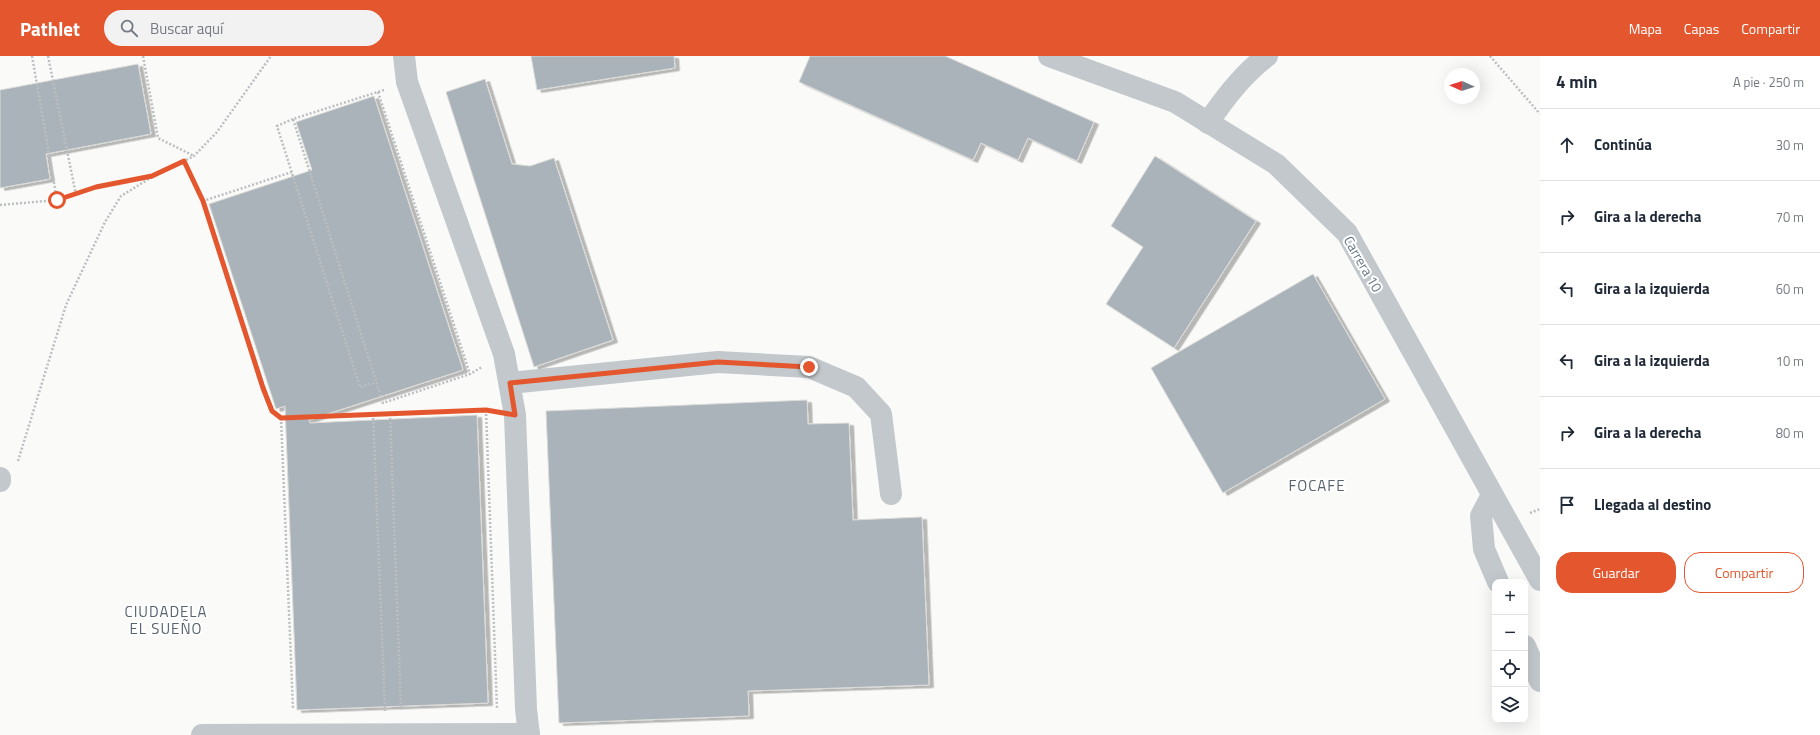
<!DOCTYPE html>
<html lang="es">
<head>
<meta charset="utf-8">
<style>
	:root { --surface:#fff; --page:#f2f2f3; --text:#1f2937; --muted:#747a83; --line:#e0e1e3; --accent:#e4572e }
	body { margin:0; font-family:"Titillium Web",sans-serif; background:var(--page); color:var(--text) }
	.controls { position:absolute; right:12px; bottom:12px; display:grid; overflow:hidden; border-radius:8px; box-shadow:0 4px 16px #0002 }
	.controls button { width:36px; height:36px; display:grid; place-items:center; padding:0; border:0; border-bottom:1px solid var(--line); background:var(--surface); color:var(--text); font:20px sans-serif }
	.compass { position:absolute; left:1444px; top:12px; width:36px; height:36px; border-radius:50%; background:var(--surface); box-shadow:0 4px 16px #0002; rotate:273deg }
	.stop { position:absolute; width:12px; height:12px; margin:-9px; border:3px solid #e4572e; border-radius:50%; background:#fff }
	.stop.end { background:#e4572e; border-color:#fff; box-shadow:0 1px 4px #0008 }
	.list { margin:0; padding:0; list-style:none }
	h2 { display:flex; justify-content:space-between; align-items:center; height:52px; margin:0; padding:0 16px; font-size:17px }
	h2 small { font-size:13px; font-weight:400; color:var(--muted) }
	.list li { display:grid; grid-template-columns:26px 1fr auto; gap:12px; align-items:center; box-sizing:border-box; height:72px; padding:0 16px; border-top:1px solid var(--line) }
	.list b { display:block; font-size:15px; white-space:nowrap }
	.list em { font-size:13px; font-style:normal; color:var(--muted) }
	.actions { display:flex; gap:8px; padding:12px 16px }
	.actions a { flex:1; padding:9px 0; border:1px solid var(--accent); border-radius:16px; text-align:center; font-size:14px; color:var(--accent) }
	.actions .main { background:var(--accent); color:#fff }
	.icon { flex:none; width:22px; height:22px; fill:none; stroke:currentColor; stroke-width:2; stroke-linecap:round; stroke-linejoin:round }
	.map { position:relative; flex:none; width:1540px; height:679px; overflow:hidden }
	header { display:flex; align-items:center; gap:24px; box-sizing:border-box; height:56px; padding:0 20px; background:var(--accent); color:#fff }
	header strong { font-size:19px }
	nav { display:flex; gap:22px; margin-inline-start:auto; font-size:14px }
	.search { width:280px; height:36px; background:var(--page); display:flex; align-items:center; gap:10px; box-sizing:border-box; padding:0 14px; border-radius:22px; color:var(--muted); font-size:15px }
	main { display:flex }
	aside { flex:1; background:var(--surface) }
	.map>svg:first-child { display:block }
	.building { fill:#aab3b9; stroke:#dcdcda; filter:url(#shadow) }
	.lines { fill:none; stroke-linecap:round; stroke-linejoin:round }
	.path { stroke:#bbbfc2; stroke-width:2.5; stroke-dasharray:2 2; stroke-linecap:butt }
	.minor { stroke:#c3c8cc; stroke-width:22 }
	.route { stroke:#e4572e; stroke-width:5 }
	.labels { text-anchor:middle; stroke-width:4; stroke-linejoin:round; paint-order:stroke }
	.street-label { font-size:14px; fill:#657683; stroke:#fff }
	.neighbourhood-label { font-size:15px; letter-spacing:1px; fill:#57646e; stroke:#fff }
</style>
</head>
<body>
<header>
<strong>Pathlet</strong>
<div class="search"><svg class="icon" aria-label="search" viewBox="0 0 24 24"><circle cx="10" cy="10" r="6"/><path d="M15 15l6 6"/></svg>Buscar aquí</div>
<nav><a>Mapa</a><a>Capas</a><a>Compartir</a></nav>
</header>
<main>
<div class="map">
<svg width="1540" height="679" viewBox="0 0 1540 679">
	<defs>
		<filter id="shadow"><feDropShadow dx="4.5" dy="2.5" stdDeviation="0" flood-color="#0004"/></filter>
	</defs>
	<rect width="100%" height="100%" fill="#fafaf8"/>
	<!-- building -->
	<g class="building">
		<polygon points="531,0 674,0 675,12 537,34"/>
		<polygon points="810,0 945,0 1094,66 1077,105 1028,82 1018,104 981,87 973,104 799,26"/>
		<polygon points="138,8 151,78 46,98 50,123 0,132 0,34"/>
		<polygon points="485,23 512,108 530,110 554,102 613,284 534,311 446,36"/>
		<polygon points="374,40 463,314 309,364 310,367 477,359 488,647 297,654 285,350 276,353 209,148 312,114 296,66"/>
		<polygon points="1155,100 1256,165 1174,292 1106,248 1143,191 1111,170"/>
		<polygon points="1313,218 1385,343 1223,437 1151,312"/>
		<polygon points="807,344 808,368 849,367 853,464 922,461 929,629 748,635 749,660 559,667 546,355"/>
	</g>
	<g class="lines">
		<!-- path -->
		<g class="path">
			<polyline points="32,0 57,144"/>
			<polyline points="48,0 76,139"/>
			<polyline points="143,0 158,82 194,100"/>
			<polyline points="1490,0 1540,58"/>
			<polyline points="384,34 293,63 383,347 470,318 482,311"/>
			<polyline points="378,36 470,318"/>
			<polyline points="293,63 277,70 360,331 376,326"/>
			<polyline points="184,105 203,145"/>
			<polyline points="292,116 203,145 272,355 281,362 489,354"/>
			<polyline points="0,149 57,144 96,131 150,121"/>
			<polyline points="486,354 497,653"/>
			<polyline points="373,358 385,655"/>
			<polyline points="390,358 401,654"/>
			<polyline points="281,362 293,653"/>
			<polyline points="18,405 66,249 105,166 121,140 152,121 194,100 217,76 271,0"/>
			<polyline points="1530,457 1540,453"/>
		</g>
		<!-- minor -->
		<g class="minor">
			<polyline points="404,0 407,26 504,298 515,359 526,653 529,679"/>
			<polyline points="1049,0 1175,46 1276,108 1347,177 1540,524"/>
			<path d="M1208,67c17,-26 35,-49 59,-67"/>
			<polyline points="510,327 718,306 809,311 856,331 881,358 891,438"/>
			<polyline points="0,425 0,422"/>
			<polyline points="1492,439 1481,460 1484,493 1498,526"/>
			<polyline points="1525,590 1540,625"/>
			<polyline points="202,679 529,678"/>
		</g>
	</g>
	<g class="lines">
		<!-- route -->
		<polyline class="route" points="57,144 96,131 152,120 184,105 203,145 263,332 272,355 281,362 486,354 515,359 510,327 718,306 809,311"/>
	</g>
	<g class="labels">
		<!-- street labels -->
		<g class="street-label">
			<text transform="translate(1363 208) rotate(60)" y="5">Carrera 10</text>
		</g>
		<!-- neighbourhood labels -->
		<g class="neighbourhood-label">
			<text x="1317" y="435">FOCAFE</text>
			<text x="166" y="561">CIUDADELA<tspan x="166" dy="17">EL SUEÑO</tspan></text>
		</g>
	</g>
</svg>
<div class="controls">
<button>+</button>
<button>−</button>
<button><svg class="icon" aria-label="locate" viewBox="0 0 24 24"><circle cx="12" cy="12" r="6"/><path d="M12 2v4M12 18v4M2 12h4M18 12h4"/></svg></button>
<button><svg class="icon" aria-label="layers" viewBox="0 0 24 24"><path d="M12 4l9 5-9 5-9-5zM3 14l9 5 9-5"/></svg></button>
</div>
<svg class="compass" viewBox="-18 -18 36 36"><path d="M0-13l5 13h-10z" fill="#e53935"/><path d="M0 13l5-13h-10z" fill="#747a83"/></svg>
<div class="stop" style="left:57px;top:144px"></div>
<div class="stop end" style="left:809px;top:311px"></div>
</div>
<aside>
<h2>4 min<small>A pie · 250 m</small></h2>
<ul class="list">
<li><svg class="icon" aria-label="ahead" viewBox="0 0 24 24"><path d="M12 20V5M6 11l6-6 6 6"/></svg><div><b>Continúa</b></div><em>30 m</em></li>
<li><svg class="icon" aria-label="right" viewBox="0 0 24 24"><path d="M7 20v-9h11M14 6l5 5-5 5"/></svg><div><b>Gira a la derecha</b></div><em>70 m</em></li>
<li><svg class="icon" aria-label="left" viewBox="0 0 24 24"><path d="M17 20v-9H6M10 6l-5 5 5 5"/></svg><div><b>Gira a la izquierda</b></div><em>60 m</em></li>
<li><svg class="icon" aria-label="left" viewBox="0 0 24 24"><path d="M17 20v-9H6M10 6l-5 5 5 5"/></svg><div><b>Gira a la izquierda</b></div><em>10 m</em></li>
<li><svg class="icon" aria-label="right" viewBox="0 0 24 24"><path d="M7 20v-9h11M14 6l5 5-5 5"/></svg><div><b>Gira a la derecha</b></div><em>80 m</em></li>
<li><svg class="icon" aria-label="arrive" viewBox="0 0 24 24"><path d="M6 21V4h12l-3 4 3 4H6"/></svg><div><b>Llegada al destino</b></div></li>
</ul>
<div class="actions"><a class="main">Guardar</a><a>Compartir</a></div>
</aside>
</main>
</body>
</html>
